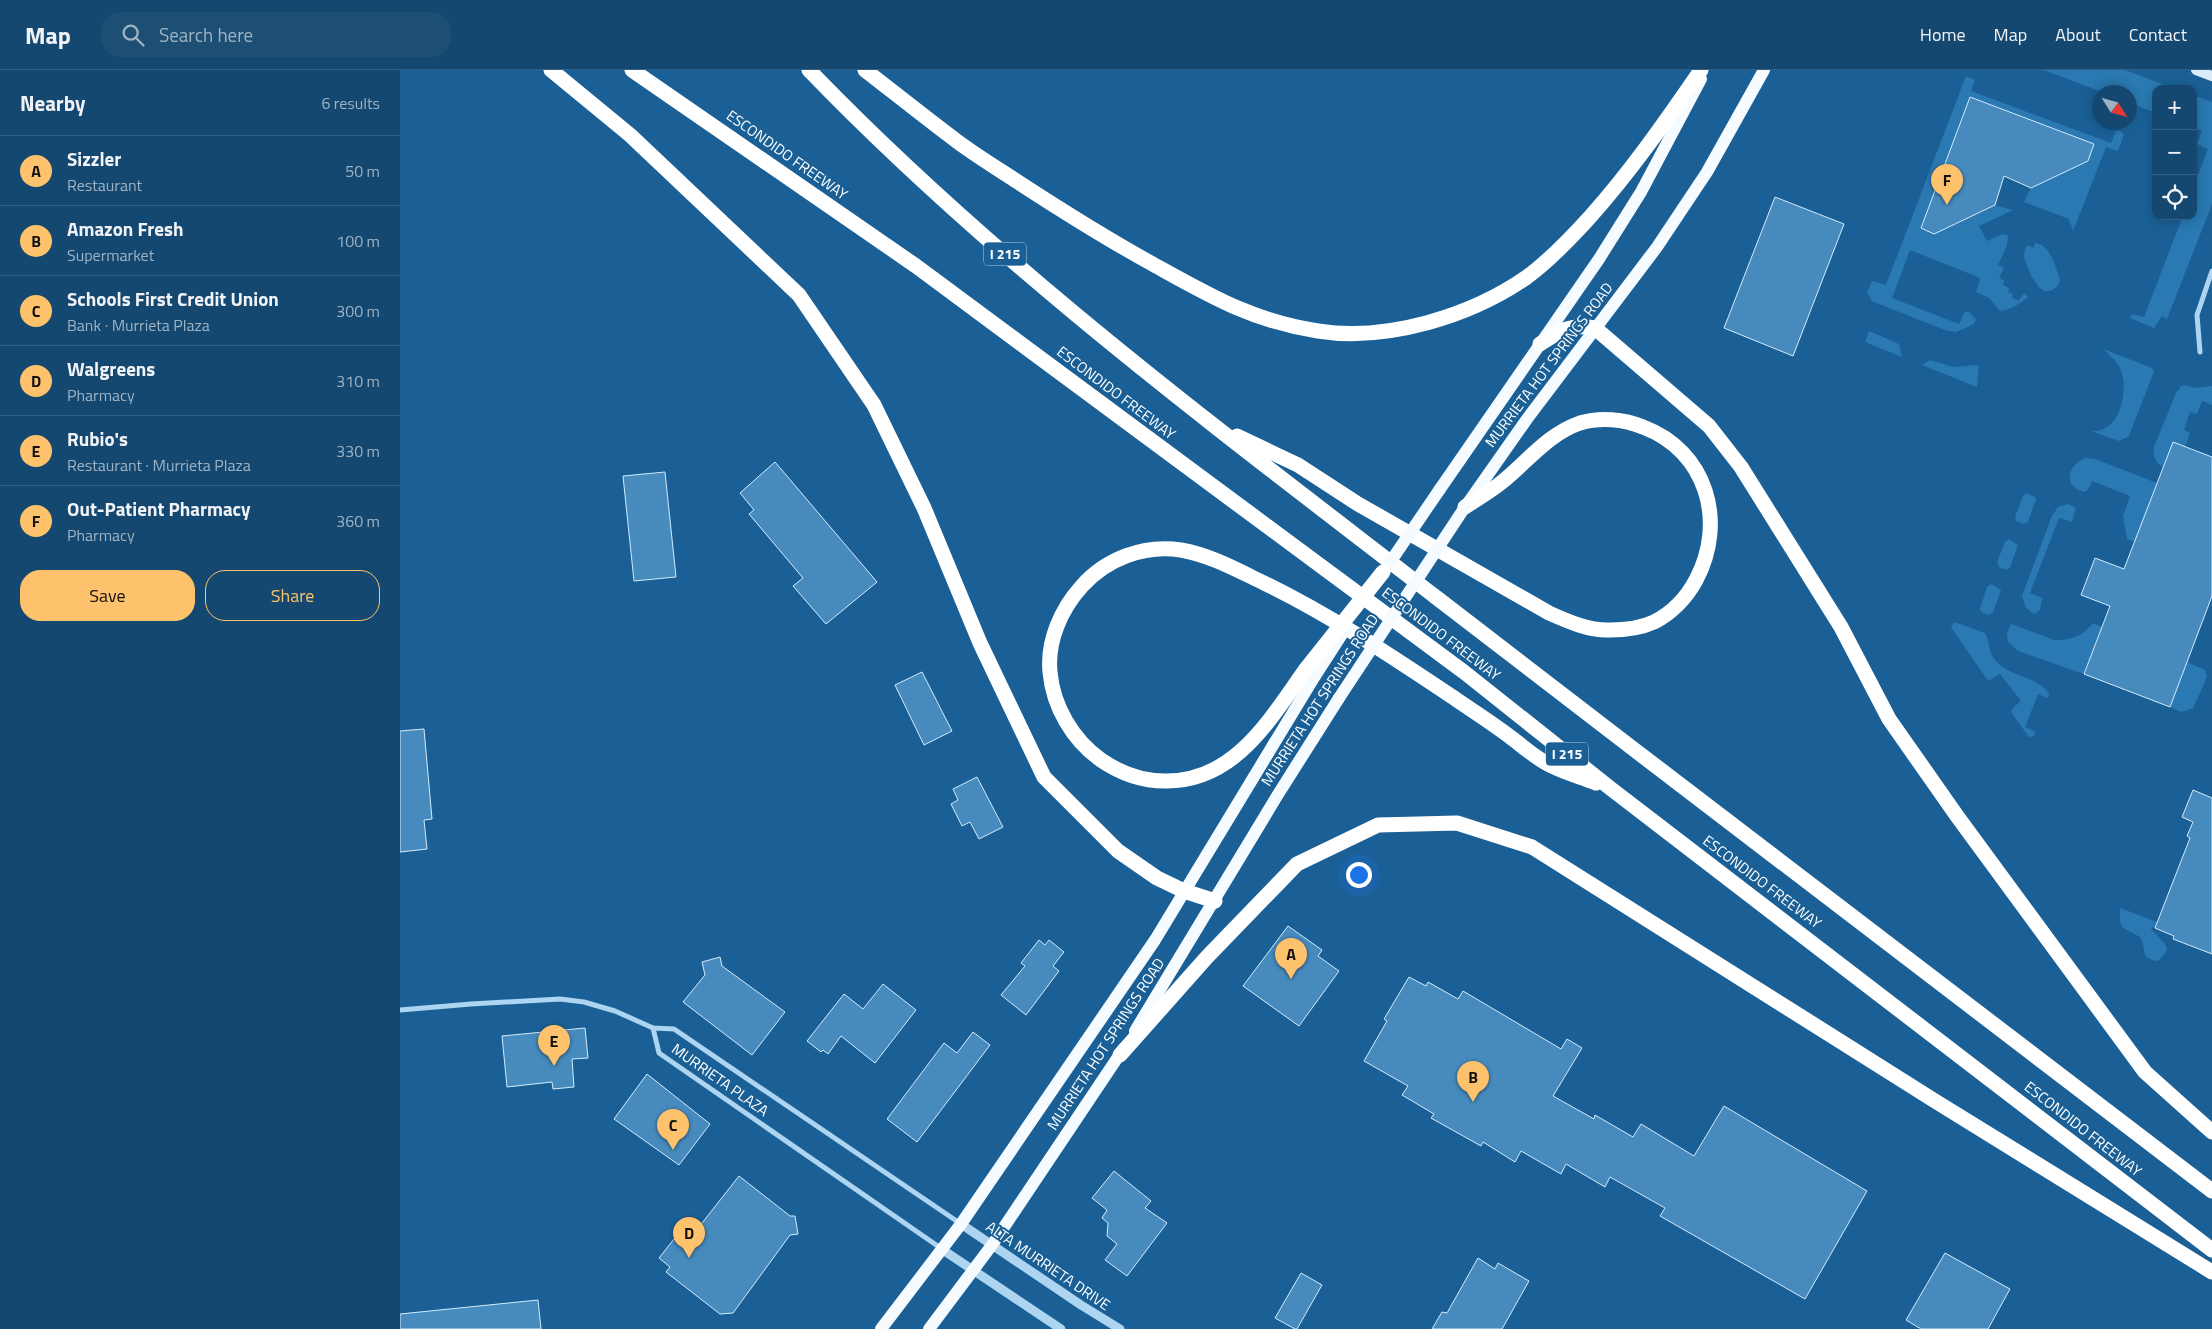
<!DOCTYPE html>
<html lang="en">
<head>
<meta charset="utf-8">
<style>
	:root { --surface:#144870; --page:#1d4f75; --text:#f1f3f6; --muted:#9db2c3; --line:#336083; --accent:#ffc26c }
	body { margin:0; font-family:"Titillium Web",sans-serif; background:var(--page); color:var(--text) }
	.controls { position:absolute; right:15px; top:15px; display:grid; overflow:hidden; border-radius:10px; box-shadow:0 2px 12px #0003 }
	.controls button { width:45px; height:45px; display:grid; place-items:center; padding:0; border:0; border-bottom:1px solid var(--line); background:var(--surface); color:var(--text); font:25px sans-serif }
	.compass { position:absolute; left:1692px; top:15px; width:45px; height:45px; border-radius:50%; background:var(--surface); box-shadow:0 2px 12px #0003; rotate:127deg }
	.you { position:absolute; left:958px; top:804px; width:18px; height:18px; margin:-12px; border:4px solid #fff; border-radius:50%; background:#1a73e8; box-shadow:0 0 0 8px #1a73e833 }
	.badge { display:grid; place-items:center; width:32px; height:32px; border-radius:50%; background:var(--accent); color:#111; font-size:16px; font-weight:700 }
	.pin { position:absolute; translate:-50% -41px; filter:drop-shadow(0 1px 2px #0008) }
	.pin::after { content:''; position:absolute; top:26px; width:18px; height:15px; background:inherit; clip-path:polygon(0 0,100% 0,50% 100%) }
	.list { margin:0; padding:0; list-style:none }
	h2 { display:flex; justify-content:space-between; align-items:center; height:65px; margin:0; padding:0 20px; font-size:21px }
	h2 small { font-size:16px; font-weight:400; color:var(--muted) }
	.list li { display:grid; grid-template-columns:32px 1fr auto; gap:15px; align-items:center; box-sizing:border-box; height:70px; padding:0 20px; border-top:1px solid var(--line) }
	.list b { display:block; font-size:19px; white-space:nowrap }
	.list p { margin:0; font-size:16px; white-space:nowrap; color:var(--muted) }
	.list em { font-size:16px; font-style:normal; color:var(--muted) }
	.actions { display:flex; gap:10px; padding:15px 20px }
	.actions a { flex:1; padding:11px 0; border:1px solid var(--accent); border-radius:20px; text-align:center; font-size:18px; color:var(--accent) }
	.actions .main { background:var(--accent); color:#111 }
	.icon { flex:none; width:28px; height:28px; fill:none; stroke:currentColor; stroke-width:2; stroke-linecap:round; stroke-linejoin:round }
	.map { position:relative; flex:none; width:1812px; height:1259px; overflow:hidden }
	header { display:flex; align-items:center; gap:30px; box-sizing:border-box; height:70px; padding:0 25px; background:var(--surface); border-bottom:1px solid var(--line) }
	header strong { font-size:24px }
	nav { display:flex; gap:28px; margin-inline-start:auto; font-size:18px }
	.search { width:350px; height:45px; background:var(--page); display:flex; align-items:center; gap:12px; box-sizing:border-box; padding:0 18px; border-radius:20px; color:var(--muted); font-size:19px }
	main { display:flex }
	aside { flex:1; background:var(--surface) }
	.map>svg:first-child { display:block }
	.green { fill:#2a79b2 }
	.building { fill:#478bbe; stroke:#d4ebfb }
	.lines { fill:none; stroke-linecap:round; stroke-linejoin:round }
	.minor { stroke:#add4f0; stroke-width:5 }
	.tertiary { stroke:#add4f0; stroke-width:9 }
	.secondary { stroke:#dbedfb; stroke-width:10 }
	.primary { stroke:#f6fbff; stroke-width:12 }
	.motorway { stroke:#fff; stroke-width:15 }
	.primary-bridge { stroke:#f6fbff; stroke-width:12 }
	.motorway-bridge { stroke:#fff; stroke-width:15 }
	.labels { text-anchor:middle; stroke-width:4; stroke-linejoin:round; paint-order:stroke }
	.shield { fill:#1a6096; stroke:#bacfe0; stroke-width:1 }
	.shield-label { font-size:14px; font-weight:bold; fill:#fff }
	.street-label { font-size:15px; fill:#fff; stroke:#1a6096 }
</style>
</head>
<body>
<header>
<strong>Map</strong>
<div class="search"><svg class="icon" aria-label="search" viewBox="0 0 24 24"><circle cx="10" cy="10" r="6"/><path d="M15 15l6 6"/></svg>Search here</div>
<nav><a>Home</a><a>Map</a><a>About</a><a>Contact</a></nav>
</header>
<main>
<aside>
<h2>Nearby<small>6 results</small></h2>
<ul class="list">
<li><span class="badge">A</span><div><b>Sizzler</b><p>Restaurant</p></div><em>50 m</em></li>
<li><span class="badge">B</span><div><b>Amazon Fresh</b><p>Supermarket</p></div><em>100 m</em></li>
<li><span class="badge">C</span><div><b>Schools First Credit Union</b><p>Bank · Murrieta Plaza</p></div><em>300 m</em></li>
<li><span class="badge">D</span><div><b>Walgreens</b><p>Pharmacy</p></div><em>310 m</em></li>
<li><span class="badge">E</span><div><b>Rubio's</b><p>Restaurant · Murrieta Plaza</p></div><em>330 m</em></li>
<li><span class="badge">F</span><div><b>Out-Patient Pharmacy</b><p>Pharmacy</p></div><em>360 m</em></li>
</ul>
<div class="actions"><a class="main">Save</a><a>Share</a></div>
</aside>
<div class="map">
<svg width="1812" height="1259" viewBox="0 0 1812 1259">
	<rect width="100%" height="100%" fill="#1a6096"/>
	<!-- green -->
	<g class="green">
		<polygon points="1644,0 1725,0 1776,19 1756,19 1756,43 1730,33 1730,22 1702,22"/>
		<path d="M1566,6l9,4 -4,11 140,52 5,-12h4l4,3 -6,17 -12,-4 -33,84 -4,-12 -45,-17 7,-14 56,-27 7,-17 -124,-47 25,108 18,5 -34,16 8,15 16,-7 5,2 -1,9 -9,20 6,3 -5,10 5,2 -1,5 6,3 -1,4 5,2 -1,4 7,2 5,-7 4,4c-6,6 -20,14 -28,14l-11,-13 -13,-6 4,-13 -2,-2 -68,-27 -18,48 67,26 5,-11 4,-2 8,8 -2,5 -18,8 -11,-2 -66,-26 -7,-3 -5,-8 5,-12 14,4z"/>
		<polygon points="1793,25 1812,32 1812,134 1767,249 1762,246 1754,258 1730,248 1732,244 1744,247 1783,146 1793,146 1793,118 1808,79 1797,74 1802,61 1793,57"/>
		<path d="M1635,173c15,1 20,23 25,36 -1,9 -12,17 -20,9 -6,-5 -14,-23 -16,-31 0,-5 2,-8 3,-12l6,3z"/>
		<polygon points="1469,261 1499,274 1502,287 1465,272"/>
		<path d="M1703,279l49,19 2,3 -25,65 -10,5 -28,-10c29,3 38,-40 30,-61 -4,-9 -12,-15 -18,-21z"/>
		<polygon points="1530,290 1553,297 1579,295 1577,317 1522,295"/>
		<path d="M1782,315l14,3 16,-2v19l-10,-4 -5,13 -7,-2 -6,18 6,3 -5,14 -12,-5 -10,25c-8,-4 -10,-11 -9,-20l22,-54z"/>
		<path d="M1686,388l9,1 62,24 -22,59 -8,-3 -4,-23 7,-20 -38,-15 -3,7 -4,4c-23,-5 -18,-27 1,-34z"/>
		<polygon points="1627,423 1635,427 1636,429 1628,452 1624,454 1616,451 1615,447 1623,426"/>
		<polygon points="1668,434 1676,438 1672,452 1659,448 1630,523 1642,528 1640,540 1634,544 1626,538 1622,526 1652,446 1658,437"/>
		<polygon points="1609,469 1618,475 1610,498 1606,500 1599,497 1597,492 1605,472"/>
		<polygon points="1591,514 1601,520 1593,543 1589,545 1581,542 1580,538 1587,517"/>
		<path d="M1554,552l31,11c5,9 3,20 11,28 14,16 40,15 53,32l-1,5 -10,-4 -13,33 11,5 -2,4 -5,1 -18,-25 1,-3 9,-8 -21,-27 -12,7 -37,-54z"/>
		<path d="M1693,553l9,4 -18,47 -66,-23 -10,-9 -1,-10 4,-8 43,16c17,1 28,-4 39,-17z"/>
		<polygon points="1787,592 1805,600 1807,607 1793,638 1781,642 1770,637"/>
		<path d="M1720,838l37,14 -2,6 -3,-1 -1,2 13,14 3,5 -1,4 -8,9c-20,-3 -10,-11 -18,-24 -17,-11 -21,-5 -20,-29z"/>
	</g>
	<!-- building -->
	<g class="building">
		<polygon points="1570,27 1694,74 1688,91 1631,118 1604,106 1595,135 1534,164 1521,158"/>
		<polygon points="1375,127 1444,154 1393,286 1324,258"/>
		<polygon points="1773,372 1812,387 1812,526 1770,637 1684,604 1710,536 1681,525 1695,488 1724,499"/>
		<polygon points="375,392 477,512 426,554 393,516 403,508 349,444 354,440 340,423"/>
		<polygon points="265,402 276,507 234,511 223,406"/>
		<polygon points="522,602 552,661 524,675 495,615"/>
		<polygon points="24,659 32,749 24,750 27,779 0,782 0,661"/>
		<polygon points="577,707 603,757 579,769 570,752 562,756 551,734 558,730 553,719"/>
		<polygon points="1793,720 1812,728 1812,884 1773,869 1774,866 1755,858 1790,768 1787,766 1793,752 1782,747"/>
		<polygon points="888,856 922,880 918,886 939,901 899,956 843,916"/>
		<polygon points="639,870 645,875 649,870 664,882 653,896 659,901 626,945 601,925 625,896 621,893"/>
		<polygon points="320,887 322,896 385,942 352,985 283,932 305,905 302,892"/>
		<polygon points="1009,907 1026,916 1028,912 1058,929 1063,921 1161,979 1167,969 1182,978 1153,1026 1194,1049 1195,1045 1233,1067 1241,1054 1294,1086 1324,1036 1467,1121 1405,1229 1260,1146 1265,1138 1210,1107 1205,1117 1166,1094 1161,1104 1121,1081 1115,1092 1083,1072 1081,1076 1031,1048 1034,1044 1002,1025 1008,1016 964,991 987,951 984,949"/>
		<polygon points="483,914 516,940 475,993 441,966 428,984 423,980 421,982 407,971 444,924 463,939"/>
		<polygon points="185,958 188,988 172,989 174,1017 153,1019 152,1012 107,1017 102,966"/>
		<polygon points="573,962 590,975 517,1072 487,1049 544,973 557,983"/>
		<polygon points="247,1004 310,1054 279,1095 214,1049"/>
		<polygon points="714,1101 751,1131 745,1138 767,1153 727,1206 705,1190 717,1174 707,1166 708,1153 702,1148 707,1140 692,1128"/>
		<polygon points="339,1106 390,1146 395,1146 398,1164 390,1165 333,1243 320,1244 266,1202 270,1197 259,1188 274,1169 284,1176"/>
		<polygon points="1545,1183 1610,1219 1588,1259 1521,1259 1506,1250"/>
		<polygon points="1078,1188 1095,1199 1098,1193 1129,1211 1102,1259 1032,1259 1042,1242 1047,1243"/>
		<polygon points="901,1203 922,1215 897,1259 895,1259 875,1248"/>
		<polygon points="138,1230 141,1259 0,1259 0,1244"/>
	</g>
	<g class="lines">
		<!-- minor -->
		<g class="minor">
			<polyline points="1800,282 1797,245 1812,201"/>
			<polyline points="0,940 71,934 160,929 184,932 215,941 253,958 274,959 561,1154"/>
			<polyline points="253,958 259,983 542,1179"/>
		</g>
		<!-- tertiary -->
		<g class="tertiary">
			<polyline points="561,1154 681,1235 720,1259"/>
			<polyline points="543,1180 661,1259"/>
		</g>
		<!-- secondary -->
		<polyline class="secondary" points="1796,0 1812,6"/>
		<!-- primary -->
		<g class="primary">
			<polyline points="1040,419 1199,189 1241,122 1301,9"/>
			<polyline points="1068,433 1127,349 1257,177 1307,102 1364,0"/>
			<polyline points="735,961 877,726 939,628"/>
			<polyline points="481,1259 561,1154 755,870 915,606"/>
			<polyline points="529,1259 592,1175 724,978"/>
		</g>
		<!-- motorway -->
		<g class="motorway">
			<polyline points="151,0 230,65 399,225 474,335 524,438 580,573 644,707 718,781 757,808 784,821 815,831"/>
			<polyline points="232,0 516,196 1064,602 1210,718 1812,1180"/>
			<path d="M409,0c190,197 412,361 628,528 258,198 515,397 775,593"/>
			<path d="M465,0c31,24 62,49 93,72 19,14 40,27 60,40 43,28 86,55 131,80 58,32 102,59 169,69 69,11 153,-15 209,-54 23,-17 44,-39 63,-60 41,-46 76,-96 111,-147"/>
			<path d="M1140,274c21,-14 29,-20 55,-16l114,98 32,41 100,160 48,92 68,97 188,256 67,60"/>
			<path d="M837,366l61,29 60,39 191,109c18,8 40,18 61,17 14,0 31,-2 44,-8 18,-9 33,-25 42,-42 31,-58 11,-129 -53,-153 -19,-8 -43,-10 -63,-4 -32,11 -52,38 -78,59 -11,9 -25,17 -37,25"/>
			<path d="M906,599c-36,50 -71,113 -141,112 -22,0 -45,-8 -64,-21 -28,-20 -48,-53 -51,-88 -3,-31 11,-63 32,-86 24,-27 62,-42 99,-36 29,5 56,20 83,33 68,33 130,75 193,117 19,13 38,25 56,39 12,9 25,21 39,27 14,7 29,11 44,17"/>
			<polyline points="720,985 807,887 897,794 978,755 1057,753 1132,777 1535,1031 1812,1202"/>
		</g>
		<!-- primary-bridge -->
		<g class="primary-bridge">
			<polyline points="978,510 1040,419"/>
			<polyline points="915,606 946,558"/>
			<polyline points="939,628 1065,437"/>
		</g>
		<!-- motorway-bridge -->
		<polyline class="motorway-bridge" points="906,599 983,502"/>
	</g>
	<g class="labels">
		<!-- shield labels -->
		<g class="shield">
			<rect x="584" y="172.5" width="42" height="23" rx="4"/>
			<rect x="1146" y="672.5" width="42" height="23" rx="4"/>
		</g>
		<g class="shield-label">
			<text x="605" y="189">I 215</text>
			<text x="1167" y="689">I 215</text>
		</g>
		<!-- street labels -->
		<g class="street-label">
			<text transform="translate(387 85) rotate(35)" y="5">ESCONDIDO FREEWAY</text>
			<text transform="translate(1149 295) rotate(-53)" y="5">MURRIETA HOT SPRINGS ROAD</text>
			<text transform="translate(716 323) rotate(37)" y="5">ESCONDIDO FREEWAY</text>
			<text transform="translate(1041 564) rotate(37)" y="5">ESCONDIDO FREEWAY</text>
			<text transform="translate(920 630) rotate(-57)" y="5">MURRIETA HOT SPRINGS ROAD</text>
			<text transform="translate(1362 812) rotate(37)" y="5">ESCONDIDO FREEWAY</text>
			<text transform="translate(706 974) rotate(-57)" y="5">MURRIETA HOT SPRINGS ROAD</text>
			<text transform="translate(320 1010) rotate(35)" y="5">MURRIETA PLAZA</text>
			<text transform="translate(1683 1059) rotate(38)" y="5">ESCONDIDO FREEWAY</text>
			<text transform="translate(648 1196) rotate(34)" y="5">ALTA MURRIETA DRIVE</text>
		</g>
	</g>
</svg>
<div class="controls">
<button>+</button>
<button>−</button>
<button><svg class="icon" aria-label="locate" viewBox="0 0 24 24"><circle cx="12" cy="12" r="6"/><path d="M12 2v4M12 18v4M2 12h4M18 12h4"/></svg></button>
</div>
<svg class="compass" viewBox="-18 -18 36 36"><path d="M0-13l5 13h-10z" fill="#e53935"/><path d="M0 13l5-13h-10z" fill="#9db2c3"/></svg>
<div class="you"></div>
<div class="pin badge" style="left:891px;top:909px">A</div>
<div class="pin badge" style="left:1073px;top:1032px">B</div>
<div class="pin badge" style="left:273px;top:1080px">C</div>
<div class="pin badge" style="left:289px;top:1188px">D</div>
<div class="pin badge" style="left:154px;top:996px">E</div>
<div class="pin badge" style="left:1547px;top:135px">F</div>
</div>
</main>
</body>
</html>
